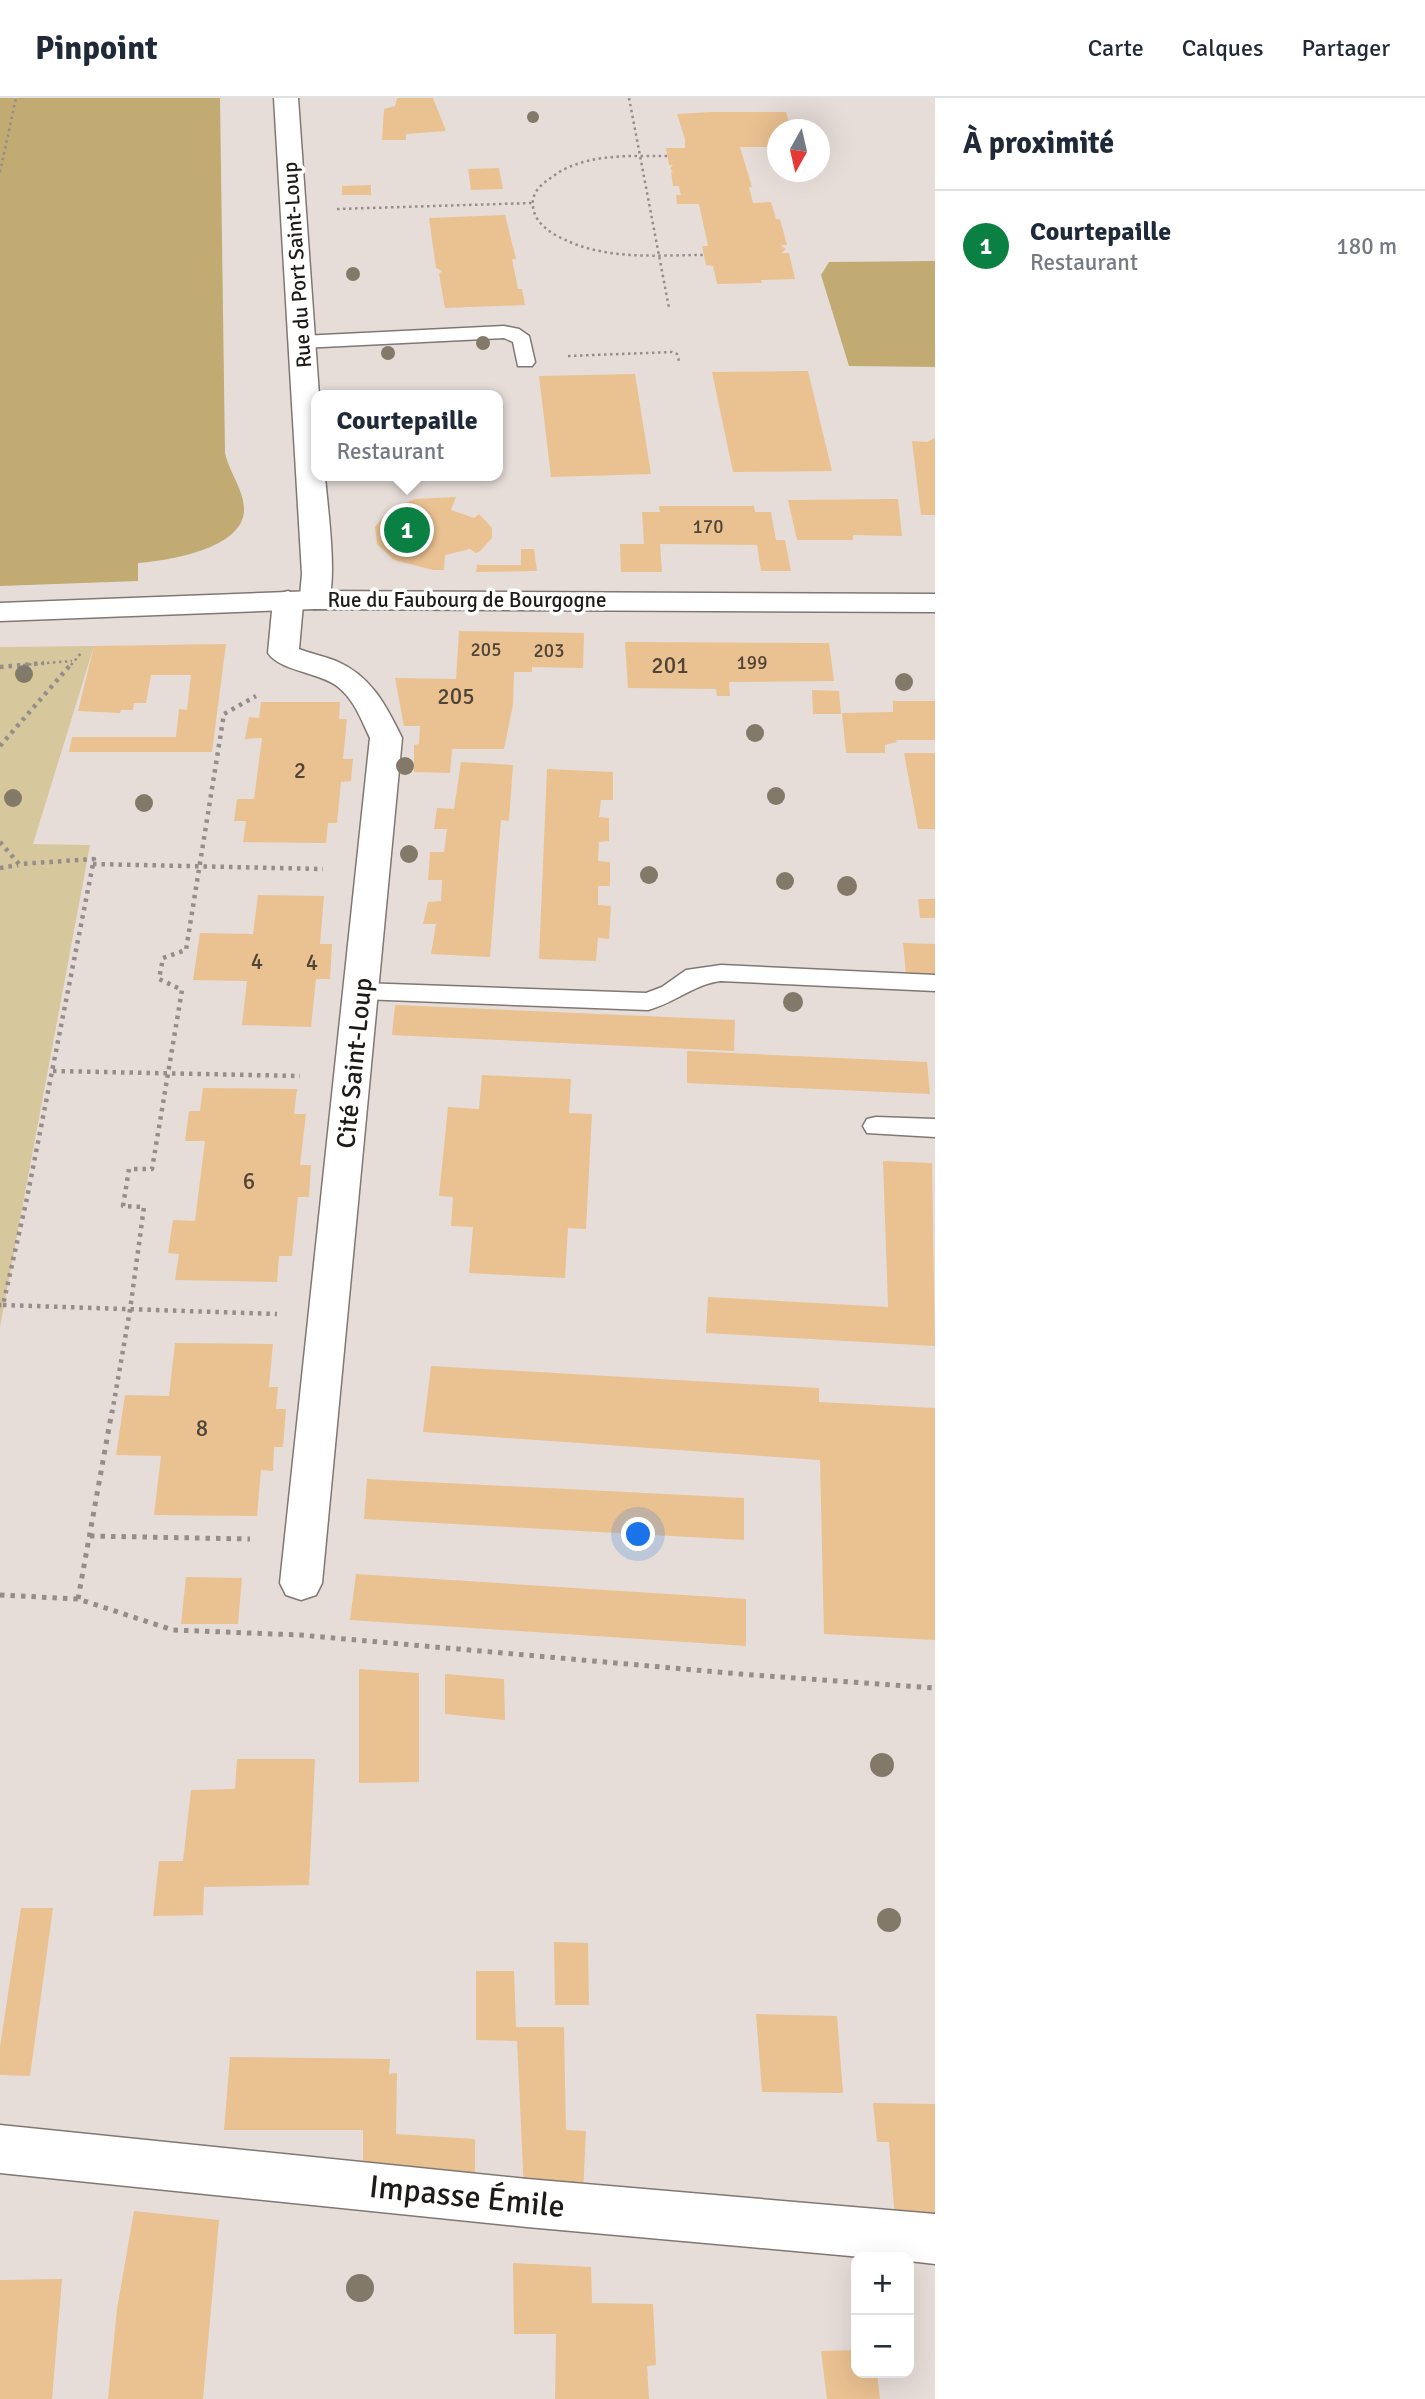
<!DOCTYPE html>
<html lang="fr">
<head>
<meta charset="utf-8">
<style>
	:root { --surface:#fff; --page:#f6f6f7; --text:#1f2937; --muted:#747a83; --line:#e0e1e3; --accent:#0b8043 }
	body { margin:0; font-family:Signika,sans-serif; background:var(--page); color:var(--text) }
	.controls { position:absolute; right:21px; bottom:21px; display:grid; overflow:hidden; border-radius:14px; box-shadow:0 7px 28px #0002 }
	.controls button { width:63px; height:63px; display:grid; place-items:center; padding:0; border:0; border-bottom:2px solid var(--line); background:var(--surface); color:var(--text); font:35px sans-serif }
	.compass { position:absolute; left:767px; top:21px; width:63px; height:63px; border-radius:50%; background:var(--surface); box-shadow:0 7px 28px #0002; rotate:188deg }
	.you { position:absolute; left:639px; top:1437px; width:24px; height:24px; margin:-18px; border:5px solid #fff; border-radius:50%; background:#1a73e8; box-shadow:0 0 0 10px #1a73e833 }
	.badge { display:grid; place-items:center; width:46px; height:46px; border-radius:50%; background:var(--accent); color:#fff; font-size:23px; font-weight:700 }
	.pin { position:absolute; translate:-50% -50%; border:4px solid #fff; box-shadow:0 2px 7px #0006 }
	.popup { position:absolute; left:311px; top:292px; width:192px; height:91px; box-sizing:border-box; display:grid; place-content:center; border-radius:14px; background:var(--surface); filter:drop-shadow(0 2px 5px #0005); font-size:23px; white-space:nowrap; color:var(--muted) }
	.popup b { font-size:26px; color:var(--text) }
	.popup::after { content:''; position:absolute; left:50%; top:100%; margin-left:-14px; border:14px solid transparent; border-top-color:var(--surface) }
	.list { margin:0; padding:0; list-style:none }
	h2 { display:flex; justify-content:space-between; align-items:center; height:91px; margin:0; padding:0 28px; font-size:30px }
	h2 small { font-size:23px; font-weight:400; color:var(--muted) }
	.list li { display:grid; grid-template-columns:46px 1fr auto; gap:21px; align-items:center; box-sizing:border-box; height:112px; padding:0 28px; border-top:2px solid var(--line) }
	.list b { display:block; font-size:26px; white-space:nowrap }
	.list p { margin:0; font-size:23px; white-space:nowrap; color:var(--muted) }
	.list em { font-size:23px; font-style:normal; color:var(--muted) }
	.map { position:relative; flex:none; width:935px; height:2301px; overflow:hidden }
	header { display:flex; align-items:center; gap:42px; box-sizing:border-box; height:98px; padding:0 35px; background:var(--surface); border-bottom:2px solid var(--line) }
	header strong { font-size:33px }
	nav { display:flex; gap:38px; margin-inline-start:auto; font-size:24px }
	main { display:flex }
	aside { flex:1; background:var(--surface) }
	.map>svg:first-child { display:block }
	.green { fill:#d7c79d }
	.forest { fill:#c1ab73 }
	.building { fill:#eac191 }
	.lines { fill:none; stroke-linecap:round; stroke-linejoin:round }
	.service-casing { stroke:#807773; stroke-width:3 }
	.minor-casing { stroke:#807773; stroke-width:3 }
	.secondary-casing { stroke:#807773; stroke-width:3 }
	.path-far2 { stroke:#948d89; stroke-width:2.5; stroke-dasharray:2.5 3.5; stroke-linecap:butt }
	.path-far1 { stroke:#948d89; stroke-width:4.5; stroke-dasharray:3.5 5; stroke-linecap:butt }
	.path { stroke:#948d89; stroke-width:5; stroke-dasharray:4.5 6; stroke-linecap:butt }
	.service { fill:#fff; fill-rule:evenodd }
	.minor { fill:#fff; fill-rule:evenodd }
	.secondary { fill:#fff; fill-rule:evenodd }
	.tree { fill:#837969 }
	.labels { text-anchor:middle; stroke-width:7; stroke-linejoin:round; paint-order:stroke }
	.far-number-label { font-size:19px; fill:#504436 }
	.far-street-label { font-size:21px; fill:#1d1a18; stroke:#fff }
	.number-label { font-size:23px; fill:#504436 }
	.street-label { font-size:26px; fill:#1d1a18; stroke:#fff }
	.near-street-label { font-size:32px; fill:#1d1a18; stroke:#fff }
</style>
</head>
<body>
<header>
<strong>Pinpoint</strong>
<nav><a>Carte</a><a>Calques</a><a>Partager</a></nav>
</header>
<main>
<div class="map">
<svg width="935" height="2301" viewBox="0 0 935 2301">
	<rect width="100%" height="100%" fill="#e7ddd8"/>
	<!-- green -->
	<polygon class="green" points="94,548 33,746 90,747 0,1229 0,549"/>
	<!-- forest -->
	<g class="forest">
		<path d="M0,0h220l5,355c4,19 19,37 19,56 1,40 -78,52 -106,54v18l-138,5z"/>
		<polygon points="935,163 935,269 849,268 821,177 829,164"/>
	</g>
	<!-- building -->
	<g class="building">
		<polygon points="397,0 433,0 446,33 406,36 406,42 382,42 384,11 395,8"/>
		<polygon points="712,14 786,14 790,29 788,29 788,32 778,32 778,49 740,49 752,89 749,89 753,105 771,104 776,121 780,121 787,147 780,147 786,151 781,155 789,155 795,181 761,182 762,185 717,186 713,168 706,167 702,148 708,148 699,106 677,106 676,97 681,97 679,88 673,88 671,74 673,74 670,70 673,67 669,67 666,50 685,50 685,41 677,16"/>
		<polygon points="499,70 503,91 471,92 468,71"/>
		<polygon points="371,87 371,97 342,97 342,88"/>
		<polygon points="505,117 516,161 512,161 518,191 522,191 525,207 445,210 439,176 442,173 436,170 429,120"/>
		<polygon points="808,273 832,373 733,374 712,274"/>
		<polygon points="635,276 651,376 551,379 539,278"/>
		<polygon points="935,340 935,417 921,417 912,343 927,344"/>
		<polygon points="456,399 451,412 474,420 479,416 492,430 492,440 480,453 476,455 470,451 445,457 444,472 433,472 394,462 377,446 375,429 389,412 415,401"/>
		<polygon points="898,401 902,438 853,437 853,442 797,442 788,402"/>
		<polygon points="659,408 754,408 755,414 771,414 776,442 785,442 791,473 761,473 757,447 660,446 662,474 621,474 620,446 644,446 642,414 660,414"/>
		<polygon points="521,451 534,451 537,473 476,474 477,467 521,467"/>
		<polygon points="459,533 584,535 583,570 532,569 532,574 514,574 513,607 504,651 452,651 450,675 414,674 414,647 419,646 420,628 404,628 395,580 456,581"/>
		<polygon points="625,544 829,545 834,583 729,584 730,598 717,598 716,591 628,590"/>
		<polygon points="226,546 212,654 69,654 72,639 176,639 179,611 187,612 191,577 151,577 146,605 134,605 133,612 121,612 120,615 78,613 94,548"/>
		<polygon points="812,592 839,593 841,616 813,616"/>
		<polygon points="893,603 935,603 935,642 896,642 897,644 885,647 885,655 846,655 842,615 893,614"/>
		<polygon points="261,604 340,604 339,621 347,621 343,661 353,661 351,683 341,684 337,725 328,725 326,745 243,744 246,723 234,723 237,701 254,701 262,640 245,641 249,619 259,620"/>
		<polygon points="904,655 935,655 935,731 918,731"/>
		<polygon points="461,664 513,667 509,723 501,722 490,859 431,856 436,826 423,826 428,804 441,803 442,782 428,782 430,754 444,754 447,731 434,731 437,710 454,711"/>
		<polygon points="547,671 613,674 613,702 601,702 599,719 609,720 609,743 599,744 598,763 610,764 610,788 598,788 598,807 611,808 609,841 598,840 596,863 539,861"/>
		<polygon points="258,797 324,798 320,846 332,846 330,881 316,881 311,929 242,927 247,883 193,882 200,835 253,836"/>
		<polygon points="918,801 935,801 935,820 920,820"/>
		<polygon points="903,845 935,846 935,878 906,877"/>
		<polygon points="395,907 735,922 734,953 392,937"/>
		<polygon points="687,953 927,964 930,996 687,985"/>
		<polygon points="482,977 571,981 569,1015 592,1016 586,1131 568,1130 565,1180 469,1175 473,1129 451,1128 453,1099 439,1098 448,1009 479,1011"/>
		<polygon points="203,990 297,991 294,1016 306,1016 300,1067 311,1067 309,1099 298,1099 292,1158 279,1158 277,1184 175,1182 179,1156 168,1155 173,1122 195,1123 205,1043 185,1043 189,1013 200,1013"/>
		<polygon points="883,1063 932,1065 935,1248 706,1235 708,1199 888,1209"/>
		<polygon points="175,1245 273,1246 269,1289 278,1289 276,1311 286,1311 283,1349 274,1349 273,1373 261,1372 257,1418 154,1417 161,1358 116,1357 125,1297 169,1298"/>
		<polygon points="431,1268 819,1290 819,1304 935,1310 935,1542 824,1536 820,1362 423,1334"/>
		<polygon points="367,1381 744,1400 744,1442 364,1421"/>
		<polygon points="356,1476 746,1501 746,1548 350,1522"/>
		<polygon points="186,1479 242,1480 238,1526 181,1526"/>
		<polygon points="359,1571 419,1575 419,1684 359,1685"/>
		<polygon points="445,1576 504,1581 505,1622 445,1616"/>
		<polygon points="237,1661 315,1661 309,1787 204,1789 203,1817 153,1818 159,1763 183,1763 191,1692 235,1691"/>
		<polygon points="21,1810 53,1810 30,1978 0,1977 0,1949"/>
		<polygon points="554,1844 588,1845 589,1907 555,1907"/>
		<polygon points="476,1873 514,1873 516,1929 564,1929 566,2032 586,2033 583,2096 524,2092 517,1943 476,1942"/>
		<polygon points="756,1916 837,1918 843,1995 762,1994"/>
		<polygon points="230,1959 390,1961 389,1976 397,1975 396,2036 475,2041 475,2084 363,2077 363,2032 224,2032"/>
		<polygon points="873,2005 935,2006 935,2125 895,2122 889,2044 877,2044"/>
		<polygon points="134,2113 219,2122 203,2301 108,2301 117,2211"/>
		<polygon points="513,2165 591,2169 592,2205 653,2206 656,2267 647,2268 649,2301 555,2301 556,2236 514,2236"/>
		<polygon points="62,2181 52,2301 0,2301 0,2182"/>
		<polygon points="856,2252 856,2275 877,2275 880,2301 827,2301 821,2253"/>
	</g>
	<g class="lines">
		<!-- service casing -->
		<g class="service-casing">
			<g id="service">
				<polygon points="504,228 519,231 529,238 535,264 532,268 518,268 513,244 504,240 302,250 292,244 302,238"/>
				<path d="M721,867l214,10v16l-214,-10c-27,3 -46,22 -73,29l-287,-11 -9,-2 -4,-6 4,-6 9,-2 285,10 16,-6 24,-17z"/>
				<polygon points="876,1019 935,1021 935,1039 867,1035 863,1028 867,1021"/>
			</g>
		</g>
		<!-- minor casing -->
		<g class="minor-casing">
			<g id="minor">
				<path d="M274,0h24l21,297h-3v81h9c2,27 14,111 1,130l-11,3 -12,-5 -4,45c12,5 25,7 37,12 35,15 50,44 66,77l-80,845 -6,12 -15,5 -15,-5 -6,-12 90,-845c-9,-19 -16,-39 -33,-52 -19,-14 -57,-15 -69,-33l5,-53 4,-6 11,-3 12,5 2,-22z"/>
				<polygon points="0,2027 527,2081 935,2116 935,2166 909,2163 909,2159 861,2159 527,2129 0,2075"/>
			</g>
		</g>
		<!-- secondary casing -->
		<g class="secondary-casing">
			<polygon id="secondary" points="315,493 935,496 935,514 315,511 0,523 0,505"/>
		</g>
		<!-- path-far2 -->
		<g class="path-far2">
			<polyline points="629,0 669,210"/>
			<path d="M667,58c-40,0 -87,-3 -119,24 -9,6 -17,15 -15,27 2,18 22,29 37,35 42,18 90,13 134,13"/>
			<polyline points="0,74 16,0"/>
			<polyline points="337,111 532,105"/>
			<polyline points="568,258 672,254 677,256 679,263"/>
			<polyline points="23,567 72,563"/>
			<polyline points="71,567 82,554"/>
		</g>
		<!-- path-far1 -->
		<g class="path-far1">
			<polyline points="0,569 44,565"/>
			<polyline points="0,648 72,565"/>
			<polyline points="0,744 19,766 94,761 27,1100 3,1207 0,1207"/>
			<polyline points="93,766 323,771"/>
			<polyline points="0,770 18,767"/>
			<polyline points="53,973 300,978"/>
			<polyline points="3,1207 277,1216"/>
			<polyline points="112,1315 130,1212 144,1109 123,1108 129,1071 152,1071 182,892 159,881 163,860 186,852 224,616 256,598"/>
		</g>
		<!-- path -->
		<g class="path">
			<polyline points="90,1438 250,1441"/>
			<polyline points="0,1497 78,1501 173,1532 300,1537 740,1576 935,1590"/>
			<polyline points="78,1501 112,1313"/>
		</g>
		<!-- service -->
		<use href="#service" class="service"/>
		<!-- minor -->
		<use href="#minor" class="minor"/>
		<!-- secondary -->
		<use href="#secondary" class="secondary"/>
	</g>
	<!-- trees -->
	<g class="tree">
		<circle cx="533" cy="19" r="6"/>
		<circle cx="353" cy="176" r="7"/>
		<circle cx="483" cy="245" r="7"/>
		<circle cx="388" cy="255" r="7"/>
		<circle cx="24" cy="576" r="9"/>
		<circle cx="904" cy="584" r="9"/>
		<circle cx="755" cy="635" r="9"/>
		<circle cx="405" cy="668" r="9"/>
		<circle cx="776" cy="698" r="9"/>
		<circle cx="13" cy="700" r="9"/>
		<circle cx="144" cy="705" r="9"/>
		<circle cx="409" cy="756" r="9"/>
		<circle cx="649" cy="777" r="9"/>
		<circle cx="785" cy="783" r="9"/>
		<circle cx="847" cy="788" r="10"/>
		<circle cx="793" cy="904" r="10"/>
		<circle cx="882" cy="1667" r="12"/>
		<circle cx="889" cy="1822" r="12"/>
		<circle cx="360" cy="2190" r="14"/>
	</g>
	<g class="labels">
		<!-- far-number labels -->
		<g class="far-number-label">
			<text x="708" y="435">170</text>
			<text x="486" y="558">205</text>
			<text x="549" y="559">203</text>
			<text x="752" y="571">199</text>
		</g>
		<!-- far-street labels -->
		<g class="far-street-label">
			<text transform="translate(297 167) rotate(-94)" y="7">Rue du Port Saint-Loup</text>
			<text x="467" y="509">Rue du Faubourg de Bourgogne</text>
		</g>
		<!-- number labels -->
		<g class="number-label">
			<text x="670" y="575">201</text>
			<text x="456" y="606">205</text>
			<text x="300" y="680">2</text>
			<text x="257" y="871">4</text>
			<text x="312" y="872">4</text>
			<text x="249" y="1091">6</text>
			<text x="202" y="1338">8</text>
		</g>
		<!-- street labels -->
		<g class="street-label">
			<text transform="translate(354 965) rotate(-84)" y="9">Cité Saint-Loup</text>
		</g>
		<!-- near-street labels -->
		<g class="near-street-label">
			<text transform="translate(467 2098) rotate(6)" y="11">Impasse Émile</text>
		</g>
	</g>
</svg>
<div class="controls">
<button>+</button>
<button>−</button>
</div>
<svg class="compass" viewBox="-18 -18 36 36"><path d="M0-13l5 13h-10z" fill="#e53935"/><path d="M0 13l5-13h-10z" fill="#747a83"/></svg>
<div class="you"></div>
<div class="pin badge" style="left:407px;top:432px">1</div>
<div class="popup"><b>Courtepaille</b>Restaurant</div>
</div>
<aside>
<h2>À proximité<small></small></h2>
<ul class="list">
<li><span class="badge">1</span><div><b>Courtepaille</b><p>Restaurant</p></div><em>180 m</em></li>
</ul>
</aside>
</main>
</body>
</html>
